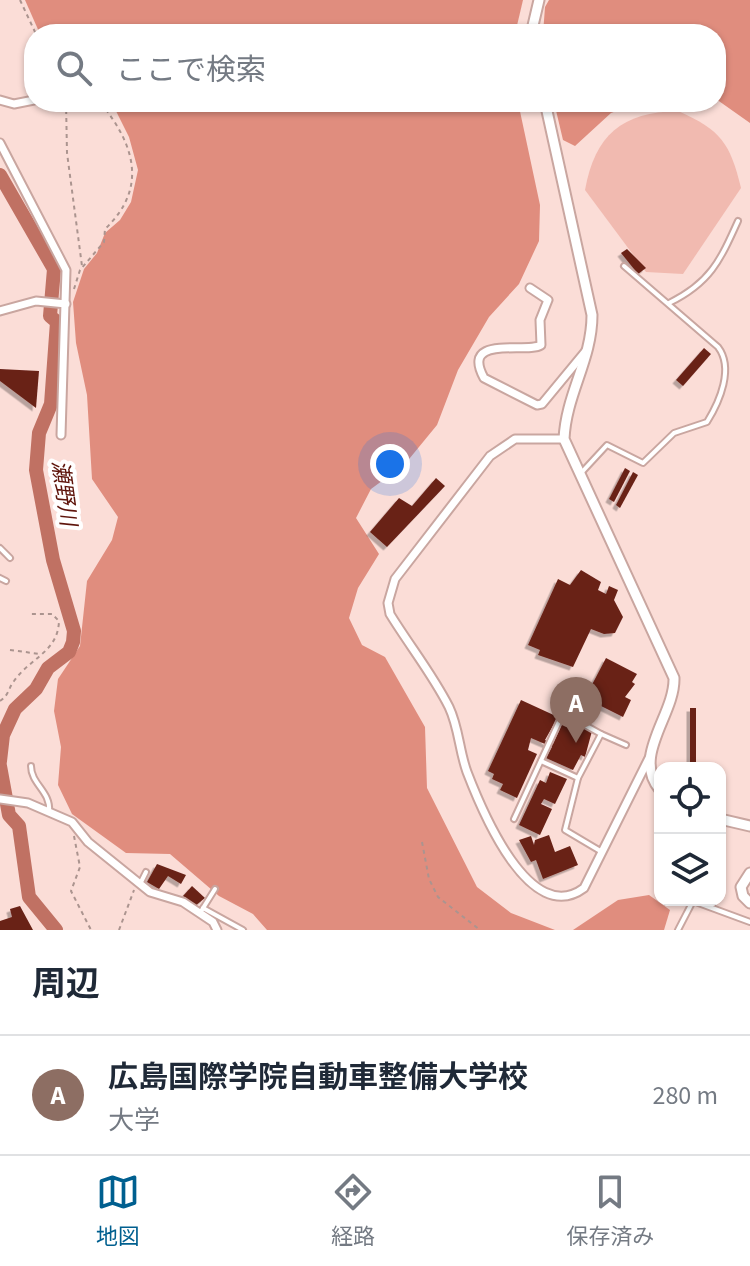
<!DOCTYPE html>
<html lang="ja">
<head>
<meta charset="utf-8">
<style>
	:root { --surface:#fff; --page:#f2f2f3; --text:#1f2937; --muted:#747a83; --line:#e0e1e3; --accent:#005f8f }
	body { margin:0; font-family:"Source Sans 3","Noto Sans JP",sans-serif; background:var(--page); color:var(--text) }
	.controls { position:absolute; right:24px; bottom:24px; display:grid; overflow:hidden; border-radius:16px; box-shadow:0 2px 6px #0004 }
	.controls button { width:72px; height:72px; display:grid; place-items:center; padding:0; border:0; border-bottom:2px solid var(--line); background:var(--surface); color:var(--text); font:40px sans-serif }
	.you { position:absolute; left:390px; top:464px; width:28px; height:28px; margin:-20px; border:6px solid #fff; border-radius:50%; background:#1a73e8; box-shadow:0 0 0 12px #1a73e833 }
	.badge { display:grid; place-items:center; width:52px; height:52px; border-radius:50%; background:var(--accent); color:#fff; font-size:26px; font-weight:700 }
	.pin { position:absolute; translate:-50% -66px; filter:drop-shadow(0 2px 4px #0008) }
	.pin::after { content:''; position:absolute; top:42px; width:28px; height:24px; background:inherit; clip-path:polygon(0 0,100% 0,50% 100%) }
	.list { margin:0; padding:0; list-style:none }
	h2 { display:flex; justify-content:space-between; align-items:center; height:104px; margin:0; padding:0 32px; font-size:34px }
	h2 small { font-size:26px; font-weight:400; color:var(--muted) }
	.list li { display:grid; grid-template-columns:52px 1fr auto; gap:24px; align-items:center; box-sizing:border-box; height:120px; padding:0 32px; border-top:2px solid var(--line) }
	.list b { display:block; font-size:30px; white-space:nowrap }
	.list p { margin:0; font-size:26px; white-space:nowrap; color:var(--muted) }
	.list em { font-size:26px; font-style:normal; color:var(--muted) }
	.icon { flex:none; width:44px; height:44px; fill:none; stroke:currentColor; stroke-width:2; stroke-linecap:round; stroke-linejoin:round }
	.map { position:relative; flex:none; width:750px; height:930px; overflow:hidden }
	.search { position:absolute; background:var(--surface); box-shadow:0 2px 6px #0004; left:24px; right:24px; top:24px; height:88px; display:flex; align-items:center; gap:20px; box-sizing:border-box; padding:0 28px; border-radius:32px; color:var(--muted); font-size:30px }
	.sheet { height:224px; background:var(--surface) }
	nav { display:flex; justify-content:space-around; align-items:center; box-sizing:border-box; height:112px; border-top:2px solid var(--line); background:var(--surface); font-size:22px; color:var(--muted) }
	nav a { display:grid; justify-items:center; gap:4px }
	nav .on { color:var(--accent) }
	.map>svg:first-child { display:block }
	.green { fill:#f1bab0 }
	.forest { fill:#e08d7e }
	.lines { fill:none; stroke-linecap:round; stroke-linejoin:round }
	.river { stroke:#c07163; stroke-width:14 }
	.building { fill:#692218; filter:url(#shadow) }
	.service-casing { stroke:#c9a6a0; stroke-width:8 }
	.minor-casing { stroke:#c9a6a0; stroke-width:11 }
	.tertiary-casing { stroke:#c9a6a0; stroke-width:13 }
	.path { stroke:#ab948f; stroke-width:2; stroke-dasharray:4 4; stroke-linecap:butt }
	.service { stroke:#fff; stroke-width:4 }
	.minor { stroke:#fff; stroke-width:7 }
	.tertiary { stroke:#fff; stroke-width:9 }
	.labels { text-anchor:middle; stroke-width:8; stroke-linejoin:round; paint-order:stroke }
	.water-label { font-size:22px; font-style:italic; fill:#5e140b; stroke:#fff }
</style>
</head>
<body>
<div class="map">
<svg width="750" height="930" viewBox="0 0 750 930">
	<defs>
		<filter id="shadow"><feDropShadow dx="-3.5" dy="3.5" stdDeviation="0" flood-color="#0004"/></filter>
	</defs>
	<rect width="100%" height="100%" fill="#fbddd7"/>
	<!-- green -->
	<path class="green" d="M678,111c43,19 52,32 63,77l-58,86 -37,-2 -61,-82c10,-55 37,-78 93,-79z"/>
	<!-- forest -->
	<g class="forest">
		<polygon points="25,0 523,0 515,34 40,34"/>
		<polygon points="549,0 750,0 750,123 716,99 716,34 543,34 545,7"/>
		<polygon points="107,102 518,102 540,205 539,241 519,284 489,317 458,370 437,425 405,464 371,489 356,518 379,554 358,588 349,618 362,645 385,657 425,727 427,788 477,887 511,913 555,930 267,930 253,914 219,896 170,854 126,853 72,814 58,785 61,747 54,711 58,679 80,646 87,581 112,540 118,517 92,479 87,395 76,343 73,302 84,269 97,253 105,233 120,220 131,202 138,170 129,137 115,109"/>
		<polygon points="554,102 641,102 611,113 575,146 563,140"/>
		<polygon points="649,895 670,910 664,930 573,930 618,900"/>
	</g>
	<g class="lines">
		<!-- river -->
		<g class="river">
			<polyline points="0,175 54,269 50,316 57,322 51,404 39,433 36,470 53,560 74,631 73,642 69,652 48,668 36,689 15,709 3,735 0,761"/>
			<polyline points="0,766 9,815 19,826 29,897 56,930"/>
		</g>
	</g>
	<!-- building -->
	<g class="building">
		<polygon points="627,249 646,268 638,274 621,253"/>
		<polygon points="704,348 711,354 683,386 676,380"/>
		<polygon points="0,369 39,371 36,408 0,381"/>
		<polygon points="625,468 630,471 614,502 609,499"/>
		<polygon points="633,472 638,475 620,508 616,505"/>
		<polygon points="436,478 445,486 387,547 370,532 399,498 412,506"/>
		<polygon points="581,570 601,582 598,590 606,594 609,586 618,590 614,600 623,617 615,633 604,634 591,629 573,667 538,655 540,650 528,645 558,579 570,585"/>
		<polygon points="606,658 637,674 632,682 635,684 625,697 631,700 623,717 585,698"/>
		<polygon points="521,700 558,717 545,740 553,744 565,718 592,731 585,757 581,755 573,770 546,758 552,747 531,738 528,750 537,754 517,798 500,790 503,784 492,779 494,774 488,771"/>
		<rect x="690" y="708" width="6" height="55"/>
		<polygon points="550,772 567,779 555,804 544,799 541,804 552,809 540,835 519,825 540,780 546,783"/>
		<polygon points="549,835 555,852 570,846 578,865 543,879 536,860 531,862 519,840 531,836 534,845 535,840"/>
		<polygon points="157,864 186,875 181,884 168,876 159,889 147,882"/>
		<polygon points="192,886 205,898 195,906 183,896"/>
		<polygon points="20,906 33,930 0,930 0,921 12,917 10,909"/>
	</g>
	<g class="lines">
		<!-- service casing -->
		<g class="service-casing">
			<g id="service">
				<path d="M669,303c41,-20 51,-42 69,-82"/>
				<path d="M582,472l25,-27 36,18 31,-30 33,-11c13,-21 27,-54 11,-75l-94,-81"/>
				<polyline points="0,548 10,558"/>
				<polyline points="0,578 6,581"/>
				<polyline points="601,734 626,745"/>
				<polyline points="541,761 578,778"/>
				<path d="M31,766c0,18 20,26 18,45"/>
				<polyline points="514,819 563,713 601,734 578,778 565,830 602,852"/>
				<polyline points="140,884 146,872"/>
				<polyline points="203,908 243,930"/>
				<polyline points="200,913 215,889"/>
				<polyline points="678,930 693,901 750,922"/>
			</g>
		</g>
		<!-- minor casing -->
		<g class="minor-casing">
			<g id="minor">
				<polyline points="0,100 14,104 34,100"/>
				<polyline points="0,143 66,270 61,435"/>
				<path d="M530,288l18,12 -8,20 1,25c-14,9 -81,-11 -57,33l53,27 5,-1 43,-52"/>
				<polyline points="0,311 36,301 66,304"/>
				<path d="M564,439h-49l-25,17 -95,123 -7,24 2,11c19,31 43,61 59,93 10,21 10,43 18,65 15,39 63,156 117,116l65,-130"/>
				<polyline points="0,799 28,803 72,822 88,842 150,892 183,902 213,922 217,930"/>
			</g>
		</g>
		<!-- tertiary casing -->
		<g class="tertiary-casing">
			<g id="tertiary">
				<polyline points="531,34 539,0"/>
				<path d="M545,102l47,213c0,45 -26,79 -28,124l110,239c1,37 -43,78 -14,112"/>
				<polyline points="720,819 750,826"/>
				<polyline points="750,873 741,887 743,896 750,903"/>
			</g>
		</g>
		<!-- path -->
		<g class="path">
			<polyline points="20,0 36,34"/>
			<polyline points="66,102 67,153 82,266"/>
			<path d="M74,289l6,-19 24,-28 1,-13c43,-41 30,-84 -5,-127"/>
			<polyline points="10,650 40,654"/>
			<path d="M0,701c9,-6 8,-12 14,-20 16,-23 44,-29 45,-60l-7,-7h-24"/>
			<polyline points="74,836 80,867 71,891 91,930"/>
			<polyline points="422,842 429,879 438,897 480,930"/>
			<polyline points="119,930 134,890"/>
		</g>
		<!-- service -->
		<use href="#service" class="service"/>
		<!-- minor -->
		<use href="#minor" class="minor"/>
		<!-- tertiary -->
		<use href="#tertiary" class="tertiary"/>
	</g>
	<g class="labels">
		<!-- water labels -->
		<g class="water-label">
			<text transform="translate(65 493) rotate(82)" y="8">瀬野川</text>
		</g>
	</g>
</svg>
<div class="controls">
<button><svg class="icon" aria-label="locate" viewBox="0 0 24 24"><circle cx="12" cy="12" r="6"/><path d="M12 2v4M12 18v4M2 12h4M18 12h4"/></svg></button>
<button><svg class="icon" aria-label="layers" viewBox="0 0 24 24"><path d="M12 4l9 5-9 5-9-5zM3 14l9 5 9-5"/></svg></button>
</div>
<div class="you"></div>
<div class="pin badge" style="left:576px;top:743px;background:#8d6e63">A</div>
<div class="search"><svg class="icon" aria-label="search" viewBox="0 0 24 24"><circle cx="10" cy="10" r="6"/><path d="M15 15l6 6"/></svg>ここで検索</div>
</div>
<section class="sheet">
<h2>周辺<small></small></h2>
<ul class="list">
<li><span class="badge" style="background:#8d6e63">A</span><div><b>広島国際学院自動車整備大学校</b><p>大学</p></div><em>280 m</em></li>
</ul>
</section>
<nav>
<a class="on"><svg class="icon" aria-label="map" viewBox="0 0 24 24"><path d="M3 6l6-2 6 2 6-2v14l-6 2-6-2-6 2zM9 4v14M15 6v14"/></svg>地図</a>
<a><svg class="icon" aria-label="directions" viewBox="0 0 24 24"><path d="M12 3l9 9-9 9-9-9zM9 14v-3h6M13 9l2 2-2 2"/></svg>経路</a>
<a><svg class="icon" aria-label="saved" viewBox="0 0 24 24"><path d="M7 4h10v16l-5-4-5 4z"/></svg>保存済み</a>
</nav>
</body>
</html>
